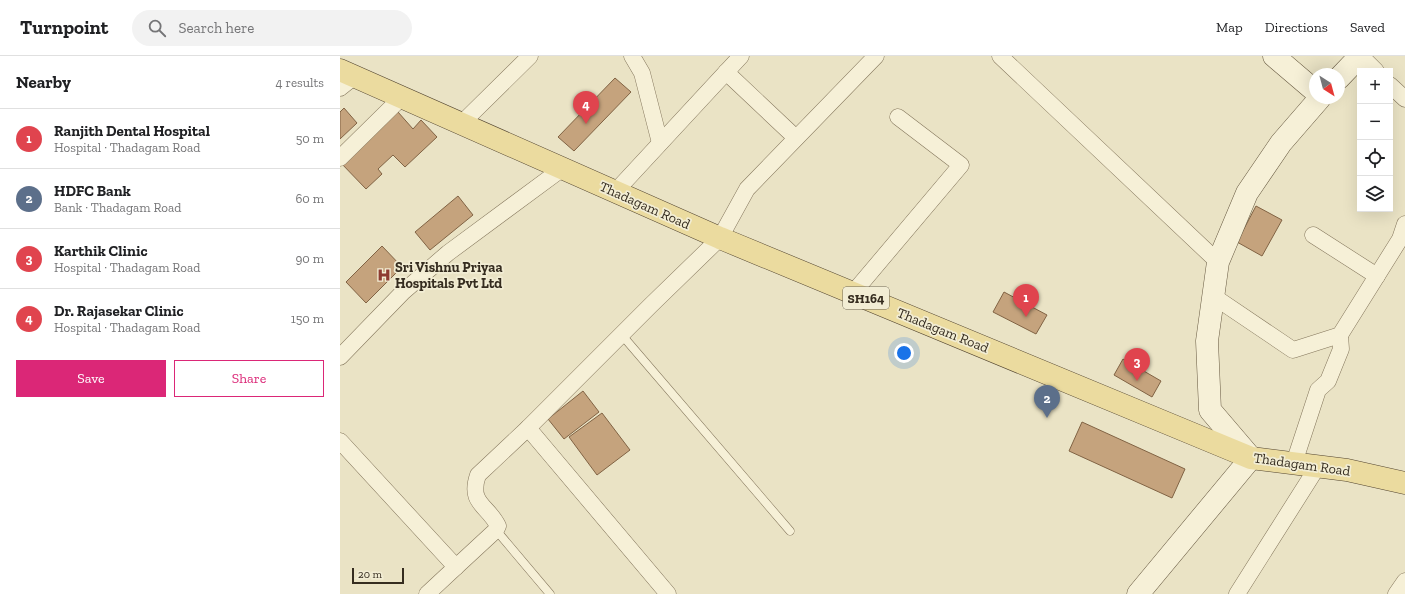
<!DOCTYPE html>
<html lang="en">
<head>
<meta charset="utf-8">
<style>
	:root { --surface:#fff; --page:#f2f2f2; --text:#202124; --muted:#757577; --line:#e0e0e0; --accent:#db2777 }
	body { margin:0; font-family:"Zilla Slab",serif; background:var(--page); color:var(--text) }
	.controls { position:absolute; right:12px; top:12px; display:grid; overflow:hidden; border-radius:0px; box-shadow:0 4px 16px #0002 }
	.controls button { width:36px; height:36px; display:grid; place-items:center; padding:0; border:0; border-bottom:1px solid var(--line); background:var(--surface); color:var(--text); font:20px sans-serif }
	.compass { position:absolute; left:969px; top:12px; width:36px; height:36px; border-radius:50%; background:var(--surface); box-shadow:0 4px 16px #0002; rotate:144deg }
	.scale { position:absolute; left:12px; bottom:10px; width:52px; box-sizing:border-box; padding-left:4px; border:2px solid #352c1f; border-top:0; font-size:11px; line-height:14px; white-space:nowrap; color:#352c1f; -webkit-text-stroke:3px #f2edd4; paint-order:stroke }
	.you { position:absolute; left:564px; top:297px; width:14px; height:14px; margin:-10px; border:3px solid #fff; border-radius:50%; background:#1a73e8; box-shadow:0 0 0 6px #1a73e833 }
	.badge { display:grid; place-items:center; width:26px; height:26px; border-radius:50%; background:var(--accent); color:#fff; font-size:13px; font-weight:700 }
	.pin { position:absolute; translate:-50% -33px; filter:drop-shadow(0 1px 2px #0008) }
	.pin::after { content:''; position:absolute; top:21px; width:14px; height:12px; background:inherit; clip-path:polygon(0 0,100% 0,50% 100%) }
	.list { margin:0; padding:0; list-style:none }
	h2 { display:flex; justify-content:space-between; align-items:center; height:52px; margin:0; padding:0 16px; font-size:17px }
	h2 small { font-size:13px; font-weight:400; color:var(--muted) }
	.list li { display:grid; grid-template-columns:26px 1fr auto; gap:12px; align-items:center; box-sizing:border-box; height:60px; padding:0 16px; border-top:1px solid var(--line) }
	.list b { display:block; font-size:15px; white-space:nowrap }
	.list p { margin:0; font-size:13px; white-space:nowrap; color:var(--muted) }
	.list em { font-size:13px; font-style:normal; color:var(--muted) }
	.actions { display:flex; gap:8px; padding:12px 16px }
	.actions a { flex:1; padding:9px 0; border:1px solid var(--accent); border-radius:0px; text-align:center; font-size:14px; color:var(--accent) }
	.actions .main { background:var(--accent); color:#fff }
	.icon { flex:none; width:22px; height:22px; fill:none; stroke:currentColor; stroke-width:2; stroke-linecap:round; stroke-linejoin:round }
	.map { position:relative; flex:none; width:1065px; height:538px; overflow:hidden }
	header { display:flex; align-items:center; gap:24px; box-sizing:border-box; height:56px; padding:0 20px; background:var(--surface); border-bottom:1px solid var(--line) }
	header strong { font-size:19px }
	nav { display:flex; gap:22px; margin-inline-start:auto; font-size:14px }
	.search { width:280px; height:36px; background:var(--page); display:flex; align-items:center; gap:10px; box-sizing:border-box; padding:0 14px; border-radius:22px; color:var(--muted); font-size:15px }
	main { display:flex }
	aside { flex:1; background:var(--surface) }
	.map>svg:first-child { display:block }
	.building { fill:#c5a37d; stroke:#816344 }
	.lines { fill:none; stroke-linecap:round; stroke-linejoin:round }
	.lane-casing { stroke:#84765c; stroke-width:9 }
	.street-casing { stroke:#84765c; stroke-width:17 }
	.secondary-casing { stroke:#65573f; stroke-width:23 }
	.primary-casing { stroke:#524430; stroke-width:23 }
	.lane { stroke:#f6f0d7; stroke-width:8 }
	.street { stroke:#f6f0d7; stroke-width:16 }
	.secondary { stroke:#f6f0d7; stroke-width:22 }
	.primary { stroke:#ebdb9f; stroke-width:22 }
	.labels { text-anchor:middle; stroke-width:3.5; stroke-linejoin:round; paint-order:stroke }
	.shield { fill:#f2edd4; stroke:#6e6655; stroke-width:1 }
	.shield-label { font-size:13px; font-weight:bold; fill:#352c1f }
	.street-label { font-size:14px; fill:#352c1f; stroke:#f2edd4 }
	.poi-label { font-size:14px; font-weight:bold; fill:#352c1f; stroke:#f2edd4; text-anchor:start }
</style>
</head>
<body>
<header>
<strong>Turnpoint</strong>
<div class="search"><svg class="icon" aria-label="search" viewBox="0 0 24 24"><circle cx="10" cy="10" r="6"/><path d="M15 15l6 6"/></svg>Search here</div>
<nav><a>Map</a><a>Directions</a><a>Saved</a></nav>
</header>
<main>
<aside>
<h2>Nearby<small>4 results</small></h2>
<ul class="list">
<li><span class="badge" style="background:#e0444e">1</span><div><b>Ranjith Dental Hospital</b><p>Hospital · Thadagam Road</p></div><em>50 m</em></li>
<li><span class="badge" style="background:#5c6f8a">2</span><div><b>HDFC Bank</b><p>Bank · Thadagam Road</p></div><em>60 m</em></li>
<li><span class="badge" style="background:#e0444e">3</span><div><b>Karthik Clinic</b><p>Hospital · Thadagam Road</p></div><em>90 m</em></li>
<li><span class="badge" style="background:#e0444e">4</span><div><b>Dr. Rajasekar Clinic</b><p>Hospital · Thadagam Road</p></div><em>150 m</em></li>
</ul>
<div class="actions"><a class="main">Save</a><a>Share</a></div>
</aside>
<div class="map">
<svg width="1065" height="538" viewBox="0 0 1065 538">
	<rect width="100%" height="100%" fill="#eae3c5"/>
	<!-- building -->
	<g class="building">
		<polygon points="275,22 291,36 234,95 218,81"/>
		<polygon points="4,52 17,67 0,83 0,56"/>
		<polygon points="58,56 73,73 81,64 97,81 65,111 53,99 38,113 42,118 26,133 0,106"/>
		<polygon points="118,140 133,159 90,194 75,176"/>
		<polygon points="916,150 942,164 922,200 897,186"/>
		<polygon points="42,190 62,211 26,247 6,226"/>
		<polygon points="664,236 707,259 696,278 653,256"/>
		<polygon points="783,303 821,325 812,341 774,319"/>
		<polygon points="243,335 259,356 224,383 208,363"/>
		<polygon points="262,357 290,394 257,419 229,381"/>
		<polygon points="742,366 845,413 832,442 729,395"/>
	</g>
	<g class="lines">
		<!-- lane casing -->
		<g class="lane-casing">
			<g id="lane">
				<polyline points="281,278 450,475"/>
				<polyline points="156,474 210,538"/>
			</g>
		</g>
		<!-- street casing -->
		<g class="street-casing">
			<g id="street">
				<polyline points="292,0 302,17 320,87"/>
				<polyline points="660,0 878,206"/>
				<polyline points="1021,0 1036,15"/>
				<polyline points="386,16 456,82"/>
				<polyline points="1050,29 1065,43"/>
				<polyline points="0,32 15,20"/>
				<polyline points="121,68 190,0"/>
				<polyline points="0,102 62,41"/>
				<polyline points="275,136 401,0"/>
				<polyline points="973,179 1037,220"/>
				<polyline points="513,237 621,109 558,61"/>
				<polyline points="873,240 953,294 1000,279 1060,183 1065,168"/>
				<polyline points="0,301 63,236 108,197 223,112"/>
				<polyline points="188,372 328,538"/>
				<path d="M0,385l116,126 40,-37 2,-4c-10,-21 -30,-22 -20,-51l50,-47 123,-123 69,-67 27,-49 129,-133"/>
				<polyline points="954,407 978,334 988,325 1001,293 1000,279"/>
				<polyline points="87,538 116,511"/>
				<polyline points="897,538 978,410"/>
				<polyline points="1056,538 1065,525"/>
			</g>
		</g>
		<!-- secondary casing -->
		<g class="secondary-casing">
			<g id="secondary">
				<polyline points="934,0 975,35"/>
				<polyline points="999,22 1020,0"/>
				<polyline points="798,538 911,402 870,354 867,285 878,206 907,137 941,87 980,42"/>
			</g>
		</g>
		<!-- primary casing -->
		<g class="primary-casing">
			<polyline id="primary" points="0,14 380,182 911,402 1007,414 1065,427"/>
		</g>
		<!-- lane -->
		<use href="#lane" class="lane"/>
		<!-- street -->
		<use href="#street" class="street"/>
		<!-- secondary -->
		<use href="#secondary" class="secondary"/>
		<!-- primary -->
		<use href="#primary" class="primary"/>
	</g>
	<!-- icons -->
	<defs>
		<g id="hospital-bare" transform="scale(1.08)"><path d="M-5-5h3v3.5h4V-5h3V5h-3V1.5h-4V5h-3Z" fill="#8e3b31" stroke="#f2edd4" stroke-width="2.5" paint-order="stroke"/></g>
	</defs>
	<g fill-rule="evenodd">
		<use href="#hospital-bare" x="44" y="219"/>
	</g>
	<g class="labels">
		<!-- shield labels -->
		<rect class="shield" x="503" y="231" width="46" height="22" rx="3"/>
		<g class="shield-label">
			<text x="526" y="247">SH164</text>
		</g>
		<!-- street labels -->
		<g class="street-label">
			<text transform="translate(305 149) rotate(24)" y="5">Thadagam Road</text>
			<text transform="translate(603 274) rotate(22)" y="5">Thadagam Road</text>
			<text transform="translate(962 408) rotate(8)" y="5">Thadagam Road</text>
		</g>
		<!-- poi labels -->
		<g class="poi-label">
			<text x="55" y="216">Sri Vishnu Priyaa<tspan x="55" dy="16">Hospitals Pvt Ltd</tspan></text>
		</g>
	</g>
</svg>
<div class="controls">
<button>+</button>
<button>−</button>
<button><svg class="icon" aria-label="locate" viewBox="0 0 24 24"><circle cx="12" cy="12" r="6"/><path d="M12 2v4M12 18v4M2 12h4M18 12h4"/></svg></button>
<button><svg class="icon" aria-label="layers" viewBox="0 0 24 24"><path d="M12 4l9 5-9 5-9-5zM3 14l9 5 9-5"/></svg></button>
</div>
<svg class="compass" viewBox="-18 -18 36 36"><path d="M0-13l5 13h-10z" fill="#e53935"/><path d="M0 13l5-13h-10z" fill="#757577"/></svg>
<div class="scale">20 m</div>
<div class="you"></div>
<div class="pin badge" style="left:686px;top:261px;background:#e0444e">1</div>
<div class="pin badge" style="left:707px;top:362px;background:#5c6f8a">2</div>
<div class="pin badge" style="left:797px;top:325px;background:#e0444e">3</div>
<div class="pin badge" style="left:246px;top:68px;background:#e0444e">4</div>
</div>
</main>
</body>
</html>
